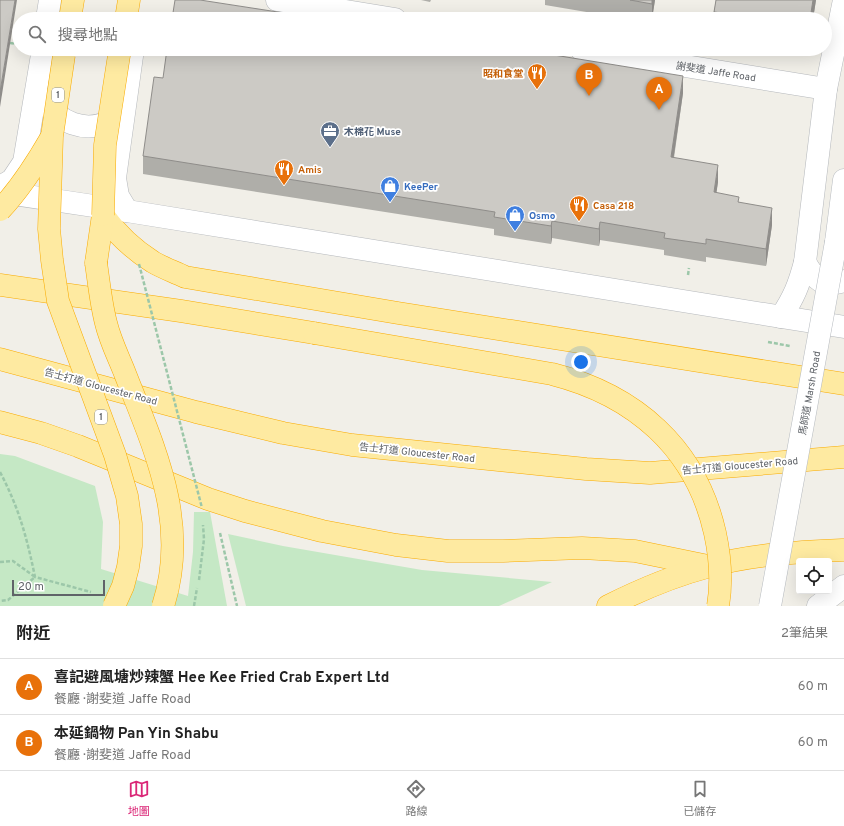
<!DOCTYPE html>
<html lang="zh-TW">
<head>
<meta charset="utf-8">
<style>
	:root { --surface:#fff; --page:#f2f2f2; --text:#222; --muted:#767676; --line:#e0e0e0; --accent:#db2777 }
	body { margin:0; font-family:Overpass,"Noto Sans TC",sans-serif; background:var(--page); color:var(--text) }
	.controls { position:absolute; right:12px; bottom:12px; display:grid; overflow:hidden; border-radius:4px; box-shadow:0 4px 16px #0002 }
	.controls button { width:36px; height:36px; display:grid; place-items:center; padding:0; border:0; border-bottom:1px solid var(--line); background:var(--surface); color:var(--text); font:20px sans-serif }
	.scale { position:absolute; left:12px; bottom:10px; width:93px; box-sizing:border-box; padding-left:4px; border:2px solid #5f6368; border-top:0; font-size:11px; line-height:14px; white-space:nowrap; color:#5f6368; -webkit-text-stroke:3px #fff; paint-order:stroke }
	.you { position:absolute; left:581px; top:362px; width:14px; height:14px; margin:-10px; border:3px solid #fff; border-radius:50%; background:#1a73e8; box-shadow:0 0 0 6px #1a73e833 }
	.badge { display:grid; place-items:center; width:26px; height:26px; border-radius:50%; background:var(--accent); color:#fff; font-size:13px; font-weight:700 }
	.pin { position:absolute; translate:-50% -33px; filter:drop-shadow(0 1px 2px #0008) }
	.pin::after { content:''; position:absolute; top:21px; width:14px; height:12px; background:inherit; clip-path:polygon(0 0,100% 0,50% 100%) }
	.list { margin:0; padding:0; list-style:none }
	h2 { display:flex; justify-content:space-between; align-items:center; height:52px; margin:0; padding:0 16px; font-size:17px }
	h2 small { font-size:13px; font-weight:400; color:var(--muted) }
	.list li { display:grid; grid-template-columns:26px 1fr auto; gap:12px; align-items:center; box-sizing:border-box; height:56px; padding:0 16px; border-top:1px solid var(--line) }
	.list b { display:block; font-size:15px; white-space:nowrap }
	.list p { margin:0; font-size:13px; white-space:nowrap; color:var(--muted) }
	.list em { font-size:13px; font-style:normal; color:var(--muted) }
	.icon { flex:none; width:22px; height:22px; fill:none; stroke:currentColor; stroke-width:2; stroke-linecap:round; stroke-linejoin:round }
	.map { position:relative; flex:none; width:844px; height:606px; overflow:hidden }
	.search { position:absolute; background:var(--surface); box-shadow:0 4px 16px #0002; left:12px; right:12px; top:12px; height:44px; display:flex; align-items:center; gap:10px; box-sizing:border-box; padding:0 14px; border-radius:22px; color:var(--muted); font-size:15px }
	.sheet { height:164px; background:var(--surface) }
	nav { display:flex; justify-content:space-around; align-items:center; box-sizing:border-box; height:56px; border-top:1px solid var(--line); background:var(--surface); font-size:11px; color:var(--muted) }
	nav a { display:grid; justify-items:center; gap:2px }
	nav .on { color:var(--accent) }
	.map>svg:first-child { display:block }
	.green { fill:#c5e8c5 }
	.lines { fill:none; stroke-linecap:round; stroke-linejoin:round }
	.minor-casing { stroke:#b5b8bc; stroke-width:23 }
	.tertiary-casing { stroke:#b5b8bc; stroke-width:23 }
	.secondary-casing { stroke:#b6babf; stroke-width:23 }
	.trunk-casing { stroke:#f9ab00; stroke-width:23 }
	.path { stroke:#9cc7a9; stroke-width:2.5; stroke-dasharray:4 2; stroke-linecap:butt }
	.minor { stroke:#fff; stroke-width:22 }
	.tertiary { stroke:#fff; stroke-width:22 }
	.secondary { stroke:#fff; stroke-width:22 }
	.trunk { stroke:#feeaa1; stroke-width:22 }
	.secondary-bridge-casing { stroke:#b6babf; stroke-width:23; stroke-linecap:butt }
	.trunk-bridge-casing { stroke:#f9ab00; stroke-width:23; stroke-linecap:butt }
	.path-bridge { stroke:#9cc7a9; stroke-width:2.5; stroke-dasharray:4 2; stroke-linecap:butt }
	.secondary-bridge { stroke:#fff; stroke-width:22 }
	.trunk-bridge { stroke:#feeaa1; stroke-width:22 }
	.wall { fill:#afaea9 }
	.shaded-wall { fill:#8f8d8a }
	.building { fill:#cccac5; stroke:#8f8d8a }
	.labels { text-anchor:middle; stroke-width:3.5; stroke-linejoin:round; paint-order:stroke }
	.shield { fill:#fff; stroke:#8f9295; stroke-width:1 }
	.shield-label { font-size:9px; font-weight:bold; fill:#5f6368 }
	.street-label { font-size:10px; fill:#5f6368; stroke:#fff }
	.food-label { font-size:10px; font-weight:bold; fill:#c56008; stroke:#fff; text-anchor:start }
	.service-label { font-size:10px; font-weight:bold; fill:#4e5e75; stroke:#fff; text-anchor:start }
	.shop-label { font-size:10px; font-weight:bold; fill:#366cbe; stroke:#fff; text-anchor:start }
</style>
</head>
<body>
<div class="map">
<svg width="844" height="606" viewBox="0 0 844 606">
	<rect width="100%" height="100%" fill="#f1efe8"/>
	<!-- green -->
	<g class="green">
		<polygon points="0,454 15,456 95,486 103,522 101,569 188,596 193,552 194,512 210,512 227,606 0,606"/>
		<polygon points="228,534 283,546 422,570 552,582 499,606 246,606"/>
	</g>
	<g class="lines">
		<!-- minor casing -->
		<g class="minor-casing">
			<g id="minor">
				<polyline points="277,0 395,19"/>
				<polyline points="47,19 50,0"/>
				<polyline points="581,49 826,89"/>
				<path d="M44,100c14,22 41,34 66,21 5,-3 9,-6 13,-9"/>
				<polyline points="0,187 12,180 24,162 43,49"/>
				<polyline points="127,211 118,196 115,178 133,49"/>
			</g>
		</g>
		<!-- tertiary casing -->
		<g class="tertiary-casing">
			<g id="tertiary">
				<polyline points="0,192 127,211 844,327"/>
				<path d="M805,262c10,18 18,26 39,19"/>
				<path d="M781,317c13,-20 18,-32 24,-55l21,-173 18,-89"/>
				<polyline points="818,606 844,586"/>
			</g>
		</g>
		<!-- secondary casing -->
		<g class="secondary-casing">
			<polyline id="secondary" points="836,242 844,180"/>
		</g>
		<!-- trunk casing -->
		<g class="trunk-casing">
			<g id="trunk">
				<polyline points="70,19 73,0"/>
				<polyline points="126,19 129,0"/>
				<path d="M103,215c13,18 31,35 50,47 10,6 22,10 32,15l213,36 446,71"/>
				<polyline points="96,263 103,215"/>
				<polyline points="0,285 181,311 314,333"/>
				<polyline points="0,359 196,412 283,433 352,445 586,469 650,473 844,457"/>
				<polyline points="0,422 41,433 78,446 208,499 245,511 322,531 396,545 448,551 503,551 582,548 635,551 708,566"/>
				<path d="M608,606c32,-16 65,-30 99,-39 44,-13 92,-15 137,-17"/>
			</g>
		</g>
		<!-- path -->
		<g class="path">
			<polyline points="10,43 17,44"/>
			<polyline points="688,275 689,268"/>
			<path d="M0,472c19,36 27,66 35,105l56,15"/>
			<polyline points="220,533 237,606"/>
			<polyline points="0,562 13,561 35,577 8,600 0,601"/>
			<polyline points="199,580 204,539 203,525"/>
			<polyline points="194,606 197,588"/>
		</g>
		<!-- minor -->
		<use href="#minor" class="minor"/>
		<!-- tertiary -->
		<use href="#tertiary" class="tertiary"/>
		<!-- secondary -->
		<use href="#secondary" class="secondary"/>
		<!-- trunk -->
		<use href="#trunk" class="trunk"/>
		<!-- secondary-bridge casing -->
		<g class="secondary-bridge-casing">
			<polyline id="secondary-bridge" points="770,606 836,242"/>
		</g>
		<!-- trunk-bridge casing -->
		<g class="trunk-bridge-casing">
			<g id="trunk-bridge">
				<polyline points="64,55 52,136 49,229 52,260 58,301 115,455 127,496 131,524 131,546 128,567 123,586 114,606"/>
				<path d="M0,210c20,-21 36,-46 51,-72"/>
				<polyline points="103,215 105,145 120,49"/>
				<path d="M96,263c3,20 5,41 10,60 4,17 12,33 18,48 30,77 66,151 39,235"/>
				<path d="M314,333l238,41c83,21 144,74 163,159 5,23 7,49 3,73"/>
			</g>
		</g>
		<!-- path-bridge -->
		<g class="path-bridge">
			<polyline points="139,264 202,508"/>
			<polyline points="768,342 790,346"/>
		</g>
		<!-- secondary-bridge -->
		<use href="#secondary-bridge" class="secondary-bridge"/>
		<!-- trunk-bridge -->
		<use href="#trunk-bridge" class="trunk-bridge"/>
	</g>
	<!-- wall -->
	<g class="wall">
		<polygon points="421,0 431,0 430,2"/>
		<polygon points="545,0 655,0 652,19 628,19 545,5"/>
		<polygon points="716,0 816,0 813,19 714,19 714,12"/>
		<polygon points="163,78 683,93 674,158 718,182 716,193 739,202 772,225 766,266 706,257 706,262 664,255 664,250 600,240 599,246 552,238 551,244 494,235 494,229 143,174 143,156"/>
	</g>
	<!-- shaded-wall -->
	<g class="shaded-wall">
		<polygon points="15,0 17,0 0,107 0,92"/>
		<polygon points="652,0 655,0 652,19"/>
		<polygon points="813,0 816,0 813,19 810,19"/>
		<polygon points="683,76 683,93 671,175 671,157"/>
		<polygon points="718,165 718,182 714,210 714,192"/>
		<polygon points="772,208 772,225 766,266 766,249"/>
		<polygon points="552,221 552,238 551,244 551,226"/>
		<polygon points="600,222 600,240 599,246 599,229"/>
	</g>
	<!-- building -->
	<g class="building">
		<polygon points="0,0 15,0 0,92"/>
		<polygon points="175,0 200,0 323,19 172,19"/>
		<polygon points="630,0 652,0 652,4"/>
		<polygon points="716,0 813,0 810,19 743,19 744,16 714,12"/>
		<polygon points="167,49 517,49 683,76 671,157 718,165 714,192 739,197 738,202 772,208 766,249 706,239 706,244 664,238 665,233 600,222 599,229 552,221 551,226 494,217 495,212 143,156 154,77 163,78"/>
	</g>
	<!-- icons -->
	<defs>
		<g id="restaurant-pin" transform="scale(1)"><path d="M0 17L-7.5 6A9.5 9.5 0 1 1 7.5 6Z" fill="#e8710a" stroke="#fff"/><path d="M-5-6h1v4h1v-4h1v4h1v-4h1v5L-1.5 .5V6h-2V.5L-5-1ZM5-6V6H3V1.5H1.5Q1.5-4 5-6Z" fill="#fff"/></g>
		<g id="office-pin" transform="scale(1)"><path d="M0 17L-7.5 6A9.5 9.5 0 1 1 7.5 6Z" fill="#5c6f8a" stroke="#fff"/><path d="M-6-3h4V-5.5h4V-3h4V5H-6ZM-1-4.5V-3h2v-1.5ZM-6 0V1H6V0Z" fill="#fff"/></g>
		<g id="shop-pin" transform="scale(1)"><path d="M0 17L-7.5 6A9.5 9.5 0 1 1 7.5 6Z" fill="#3f7fe0" stroke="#fff"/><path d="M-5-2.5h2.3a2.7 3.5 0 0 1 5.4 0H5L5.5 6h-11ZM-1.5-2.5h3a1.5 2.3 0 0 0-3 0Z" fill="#fff"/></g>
	</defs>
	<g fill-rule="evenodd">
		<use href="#restaurant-pin" x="537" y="73"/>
		<use href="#office-pin" x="330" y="131"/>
		<use href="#restaurant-pin" x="284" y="169"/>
		<use href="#shop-pin" x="390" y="186"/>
		<use href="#restaurant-pin" x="579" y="205"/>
		<use href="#shop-pin" x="515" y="215"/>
	</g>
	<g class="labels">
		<!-- shield labels -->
		<g class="shield">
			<rect x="52" y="88" width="12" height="14" rx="3"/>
			<rect x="95" y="410" width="12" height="14" rx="3"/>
		</g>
		<g class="shield-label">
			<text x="58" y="98">1</text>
			<text x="101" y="420">1</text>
		</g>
		<!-- street labels -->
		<g class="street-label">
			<text transform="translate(716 71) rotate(9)" y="4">謝斐道 Jaffe Road</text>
			<text transform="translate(101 386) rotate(15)" y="4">告士打道 Gloucester Road</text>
			<text transform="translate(809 393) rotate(-80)" y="4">馬師道 Marsh Road</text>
			<text transform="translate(417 452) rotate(6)" y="4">告士打道 Gloucester Road</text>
			<text transform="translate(740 465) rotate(-5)" y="4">告士打道 Gloucester Road</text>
		</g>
		<!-- food labels -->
		<g class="food-label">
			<text x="523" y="77" text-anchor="end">昭和食堂</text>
			<text x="298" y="173">Amis</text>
			<text x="593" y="209">Casa 218</text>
		</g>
		<!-- service labels -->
		<g class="service-label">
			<text x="344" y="135">木棉花 Muse</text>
		</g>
		<!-- shop labels -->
		<g class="shop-label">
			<text x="404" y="190">KeePer</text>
			<text x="529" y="219">Osmo</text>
		</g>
	</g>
</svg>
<div class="controls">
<button><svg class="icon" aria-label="locate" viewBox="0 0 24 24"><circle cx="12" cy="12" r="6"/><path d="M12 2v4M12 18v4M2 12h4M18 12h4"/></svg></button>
</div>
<div class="scale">20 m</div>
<div class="you"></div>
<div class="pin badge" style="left:659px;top:110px;background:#e8710a">A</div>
<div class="pin badge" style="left:589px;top:96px;background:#e8710a">B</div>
<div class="search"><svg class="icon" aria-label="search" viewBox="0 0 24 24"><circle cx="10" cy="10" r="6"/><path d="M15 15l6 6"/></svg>搜尋地點</div>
</div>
<section class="sheet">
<h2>附近<small>2筆結果</small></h2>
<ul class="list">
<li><span class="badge" style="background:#e8710a">A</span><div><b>喜記避風塘炒辣蟹 Hee Kee Fried Crab Expert Ltd</b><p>餐廳 · 謝斐道 Jaffe Road</p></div><em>60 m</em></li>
<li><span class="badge" style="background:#e8710a">B</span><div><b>本延鍋物 Pan Yin Shabu</b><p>餐廳 · 謝斐道 Jaffe Road</p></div><em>60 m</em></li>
</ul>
</section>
<nav>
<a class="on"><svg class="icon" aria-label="map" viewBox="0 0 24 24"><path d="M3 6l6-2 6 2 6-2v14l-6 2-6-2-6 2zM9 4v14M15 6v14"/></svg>地圖</a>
<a><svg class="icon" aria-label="directions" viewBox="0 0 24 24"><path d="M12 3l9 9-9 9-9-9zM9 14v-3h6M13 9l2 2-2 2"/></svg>路線</a>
<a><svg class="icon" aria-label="saved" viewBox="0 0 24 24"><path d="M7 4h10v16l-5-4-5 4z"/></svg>已儲存</a>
</nav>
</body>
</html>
